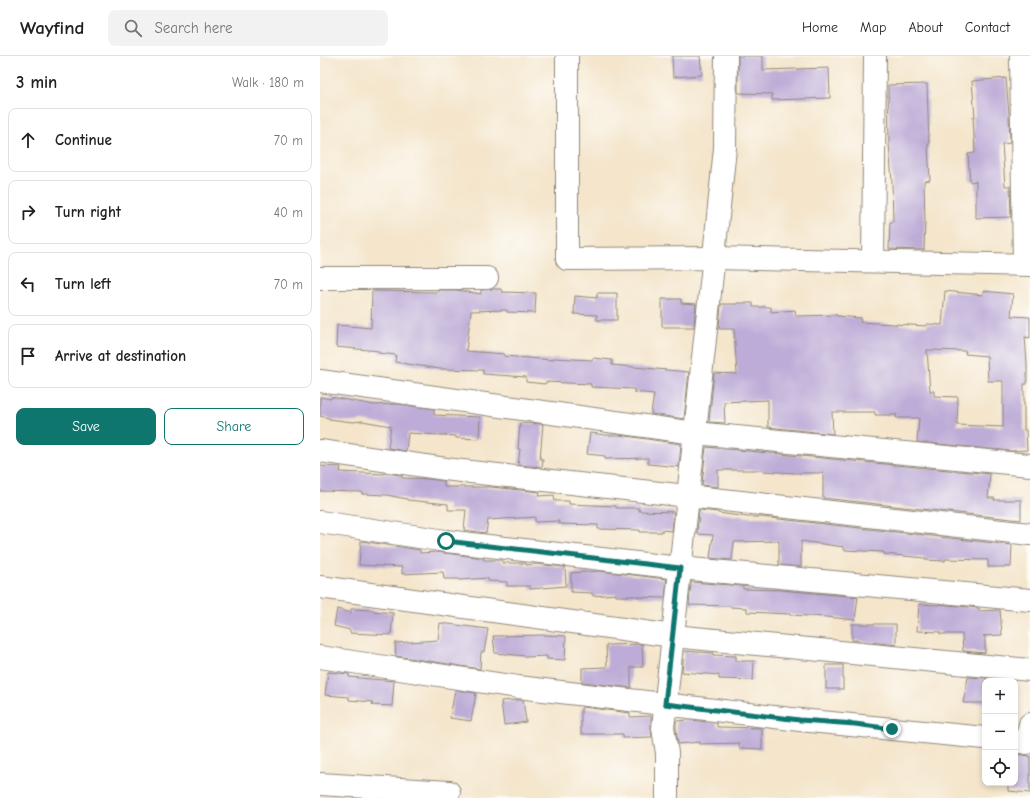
<!DOCTYPE html>
<html lang="en">
<head>
<meta charset="utf-8">
<style>
	:root { --surface:#fff; --page:#f2f2f2; --text:#202124; --muted:#757577; --line:#e0e0e0; --accent:#0f766e }
	body { margin:0; font-family:"Comic Neue",sans-serif; background:var(--page); color:var(--text) }
	.controls { position:absolute; right:12px; bottom:12px; display:grid; overflow:hidden; border-radius:8px; box-shadow:0 2px 6px #0003 }
	.controls button { width:36px; height:36px; display:grid; place-items:center; padding:0; border:0; border-bottom:1px solid var(--line); background:var(--surface); color:var(--text); font:20px sans-serif }
	.stop { position:absolute; width:12px; height:12px; margin:-9px; border:3px solid #0f766e; border-radius:50%; background:#fff }
	.stop.end { background:#0f766e; border-color:#fff; box-shadow:0 1px 4px #0008 }
	.list { margin:0; padding:0; list-style:none }
	h2 { display:flex; justify-content:space-between; align-items:center; height:52px; margin:0; padding:0 16px; font-size:17px }
	h2 small { font-size:13px; font-weight:400; color:var(--muted) }
	.list li { display:grid; grid-template-columns:26px 1fr auto; gap:12px; align-items:center; box-sizing:border-box; height:64px; margin:0 8px 8px; padding:0 8px; border:1px solid var(--line); border-radius:8px }
	.list b { display:block; font-size:15px; white-space:nowrap }
	.list em { font-size:13px; font-style:normal; color:var(--muted) }
	.actions { display:flex; gap:8px; padding:12px 16px }
	.actions a { flex:1; padding:9px 0; border:1px solid var(--accent); border-radius:8px; text-align:center; font-size:14px; color:var(--accent) }
	.actions .main { background:var(--accent); color:#fff }
	.icon { flex:none; width:22px; height:22px; fill:none; stroke:currentColor; stroke-width:2; stroke-linecap:round; stroke-linejoin:round }
	.map { position:relative; flex:none; width:710px; height:742px; overflow:hidden }
	header { display:flex; align-items:center; gap:24px; box-sizing:border-box; height:56px; padding:0 20px; background:var(--surface); border-bottom:1px solid var(--line) }
	header strong { font-size:19px }
	nav { display:flex; gap:22px; margin-inline-start:auto; font-size:14px }
	.search { width:280px; height:36px; background:var(--page); display:flex; align-items:center; gap:10px; box-sizing:border-box; padding:0 14px; border-radius:8px; color:var(--muted); font-size:15px }
	main { display:flex }
	aside { flex:1; background:var(--surface) }
	.map>svg:first-child { display:block }
	.building { fill:#bdacd7; fill-rule:evenodd }
	.lines { fill:none; stroke-linecap:round; stroke-linejoin:round }
	.street-casing { stroke:#90887b; stroke-width:24 }
	.street { stroke:#fff; stroke-width:22 }
	.route { stroke:#0f766e; stroke-width:5 }
</style>
</head>
<body>
<header>
<strong>Wayfind</strong>
<div class="search"><svg class="icon" aria-label="search" viewBox="0 0 24 24"><circle cx="10" cy="10" r="6"/><path d="M15 15l6 6"/></svg>Search here</div>
<nav><a>Home</a><a>Map</a><a>About</a><a>Contact</a></nav>
</header>
<main>
<aside>
<h2>3 min<small>Walk · 180 m</small></h2>
<ul class="list">
<li><svg class="icon" aria-label="ahead" viewBox="0 0 24 24"><path d="M12 20V5M6 11l6-6 6 6"/></svg><div><b>Continue</b></div><em>70 m</em></li>
<li><svg class="icon" aria-label="right" viewBox="0 0 24 24"><path d="M7 20v-9h11M14 6l5 5-5 5"/></svg><div><b>Turn right</b></div><em>40 m</em></li>
<li><svg class="icon" aria-label="left" viewBox="0 0 24 24"><path d="M17 20v-9H6M10 6l-5 5 5 5"/></svg><div><b>Turn left</b></div><em>70 m</em></li>
<li><svg class="icon" aria-label="arrive" viewBox="0 0 24 24"><path d="M6 21V4h12l-3 4 3 4H6"/></svg><div><b>Arrive at destination</b></div></li>
</ul>
<div class="actions"><a class="main">Save</a><a>Share</a></div>
</aside>
<div class="map">
<svg width="710" height="742" viewBox="0 0 710 742">
	<rect width="100%" height="100%" fill="#fdfcf7"/>
	<filter id="ink" filterUnits="userSpaceOnUse"><feTurbulence type="fractalNoise" baseFrequency=".025" numOctaves="2"/><feDisplacementMap in="SourceGraphic" scale="8" xChannelSelector="R" yChannelSelector="G"/><feConvolveMatrix kernelMatrix="1 2 1 2 8 2 1 2 1" color-interpolation-filters="sRGB"/></filter>
	<filter id="wash" filterUnits="userSpaceOnUse"><feTurbulence type="fractalNoise" baseFrequency=".012" numOctaves="4" result="noise"/><feDisplacementMap in="SourceGraphic" scale="16" xChannelSelector="R" yChannelSelector="G"/><feGaussianBlur stdDeviation="0.9" result="paint"/><feColorMatrix in="noise" values="0 0 0 0 0 0 0 0 0 0 0 0 0 0 0 0 0 1.4 0 .05"/><feComposite in="paint" operator="in"/></filter>
	<g filter="url(#wash)">
		<rect width="100%" height="100%" fill="#f4e5cb"/>
		<g id="blocks">
			<!-- building -->
			<g class="building">
				<polygon points="352,0 380,0 382,19 353,21"/>
				<polygon points="418,0 443,0 443,14 509,12 510,42 452,44 452,38 418,37"/>
				<polygon points="686,22 689,59 690,87 682,88 685,130 690,130 691,161 656,162 656,125 650,126 648,98 655,97 653,61 655,61 652,25"/>
				<polygon points="607,28 609,89 608,89 610,124 604,125 605,166 604,194 569,193 570,166 573,166 572,126 569,87 568,29"/>
				<polygon points="172,233 181,233 182,236 216,237 215,257 187,256 187,254 151,255 146,295 184,298 184,300 233,304 233,302 272,304 273,302 292,304 292,309 369,316 364,363 331,358 334,338 314,336 314,333 271,331 271,328 226,326 225,328 206,326 206,321 163,318 163,314 120,313 75,306 76,299 58,297 59,295 16,291 17,269 51,272 52,235 118,236 118,234 136,234 161,238 161,234"/>
				<path d="M625,235l38,4v-4l30,3 -2,22 19,1v21l-5,-1 2,26v21h-3v46h2l1,20 -16,1 -94,-9 2,-24h-23l1,-3h-22v-3h-43l1,22 -65,-7v-27l-44,2 1,21 -16,-1 5,-49 23,1 -3,-45h-15l2,-25h16v-1h16v4h18v5l24,-2 1,6 41,-1v1l24,2 -1,4 67,4v-2l15,1zM607,294l39,1 -1,3 22,2 1,25h15v46l-46,-2 1,-28 -24,-1v-5h-4z"/>
				<polygon points="277,237 297,237 297,264 277,264 277,259 254,258 255,240 277,242"/>
				<polygon points="342,243 361,243 361,247 376,248 374,271 342,271"/>
				<polygon points="0,341 11,343 11,341 54,349 78,348 114,353 114,359 160,361 159,383 136,382 136,380 88,377 86,395 68,392 71,370 42,365 33,366 9,363 9,362 0,360"/>
				<polygon points="200,367 223,368 220,403 223,403 222,411 198,409 200,393 198,393"/>
				<polygon points="270,377 286,379 299,379 361,388 359,411 328,408 328,402 285,403 285,400 267,398"/>
				<polygon points="386,391 670,418 668,442 675,442 674,444 701,444 701,464 503,442 503,417 477,417 443,415 443,414 398,414 398,431 382,429"/>
				<polygon points="0,410 21,411 20,416 64,418 65,417 82,419 82,422 109,423 124,425 124,431 171,431 220,436 219,440 234,439 235,445 249,445 249,448 296,450 296,452 319,452 319,455 354,456 352,475 342,474 342,476 320,476 320,474 278,473 278,469 239,468 239,465 215,466 215,461 168,464 166,477 144,474 146,454 128,454 128,448 87,444 87,443 67,439 42,438 42,436 0,435"/>
				<polygon points="379,454 398,456 398,457 428,461 441,461 692,489 691,511 668,511 668,504 625,503 625,505 605,504 605,502 564,498 564,496 524,494 524,491 481,485 481,511 459,509 459,485 414,486 412,504 390,502 393,479 377,478"/>
				<polygon points="41,485 100,494 100,497 117,496 164,502 164,504 182,504 182,507 206,507 206,509 216,508 245,511 246,530 210,533 210,530 187,530 187,526 168,525 168,522 139,524 139,523 124,523 123,516 82,518 82,511 39,509"/>
				<polygon points="280,515 347,523 345,542 318,541 318,540 296,540 296,538 273,540 272,537 251,536 251,517"/>
				<polygon points="371,526 423,530 423,533 460,534 538,541 535,564 507,561 470,559 470,558 427,556 427,552 410,551 410,550 369,549"/>
				<polygon points="599,548 619,549 619,548 659,552 659,555 680,554 682,579 663,580 665,580 665,597 643,595 642,578 620,578 620,576 597,575"/>
				<polygon points="17,553 31,557 31,553 52,554 52,555 73,557 71,579 30,577 30,574 14,570"/>
				<polygon points="120,567 168,573 164,596 161,596 160,613 76,600 75,587 118,584"/>
				<polygon points="532,568 576,568 576,589 532,584"/>
				<polygon points="226,579 246,580 245,604 227,603 227,600 205,601 205,600 175,597 173,580"/>
				<polygon points="322,588 323,611 311,611 311,632 262,626 262,612 287,611 286,589"/>
				<polygon points="364,595 394,597 393,599 416,600 416,605 434,605 433,624 399,623 399,619 362,616"/>
				<rect x="506" y="609" width="17" height="24"/>
				<polygon points="8,616 29,618 29,621 74,625 72,650 52,649 53,646 29,644 29,641 5,639"/>
				<polygon points="648,621 667,622 667,625 665,625 665,647 643,647"/>
				<polygon points="135,634 156,637 151,665 130,662"/>
				<polygon points="198,644 203,644 206,666 184,669 181,645"/>
				<polygon points="263,651 310,657 310,661 331,660 331,671 332,681 303,682 303,678 261,678 261,652"/>
				<polygon points="370,664 397,667 397,671 442,672 442,693 419,692 419,687 380,688 380,686 358,688 356,672 356,665"/>
				<polygon points="695,698 710,700 710,737 688,735 688,727 695,727"/>
			</g>
		</g>
	</g>
	<g filter="url(#ink)">
		<use href="#blocks" fill-opacity="0" stroke="#90887b" stroke-width="1"/>
		<g class="lines">
			<!-- street casing -->
			<g class="street-casing">
				<g id="street">
					<polyline points="247,0 247,203 394,202 710,209"/>
					<polyline points="701,0 704,208"/>
					<polyline points="553,205 555,0"/>
					<polyline points="0,222 167,222"/>
					<polyline points="0,325 375,377 710,409"/>
					<polyline points="0,395 133,414 710,478"/>
					<polyline points="0,466 126,485 360,512 710,544"/>
					<polyline points="0,531 353,580 710,614"/>
					<polyline points="0,601 198,631 480,664 665,682"/>
					<polyline points="695,685 706,687 710,668"/>
					<polyline points="0,728 129,736"/>
					<polyline points="347,742 347,697 343,672 393,209 405,92 406,0"/>
				</g>
			</g>
			<!-- street -->
			<use href="#street" class="street"/>
		</g>
	</g>
	<g class="lines" filter="url(#ink)">
		<!-- route -->
		<polyline class="route" points="126,485 360,512 345,648 480,664 535,668 572,673"/>
	</g>
</svg>
<div class="controls">
<button>+</button>
<button>−</button>
<button><svg class="icon" aria-label="locate" viewBox="0 0 24 24"><circle cx="12" cy="12" r="6"/><path d="M12 2v4M12 18v4M2 12h4M18 12h4"/></svg></button>
</div>
<div class="stop" style="left:126px;top:485px"></div>
<div class="stop end" style="left:572px;top:673px"></div>
</div>
</main>
</body>
</html>
